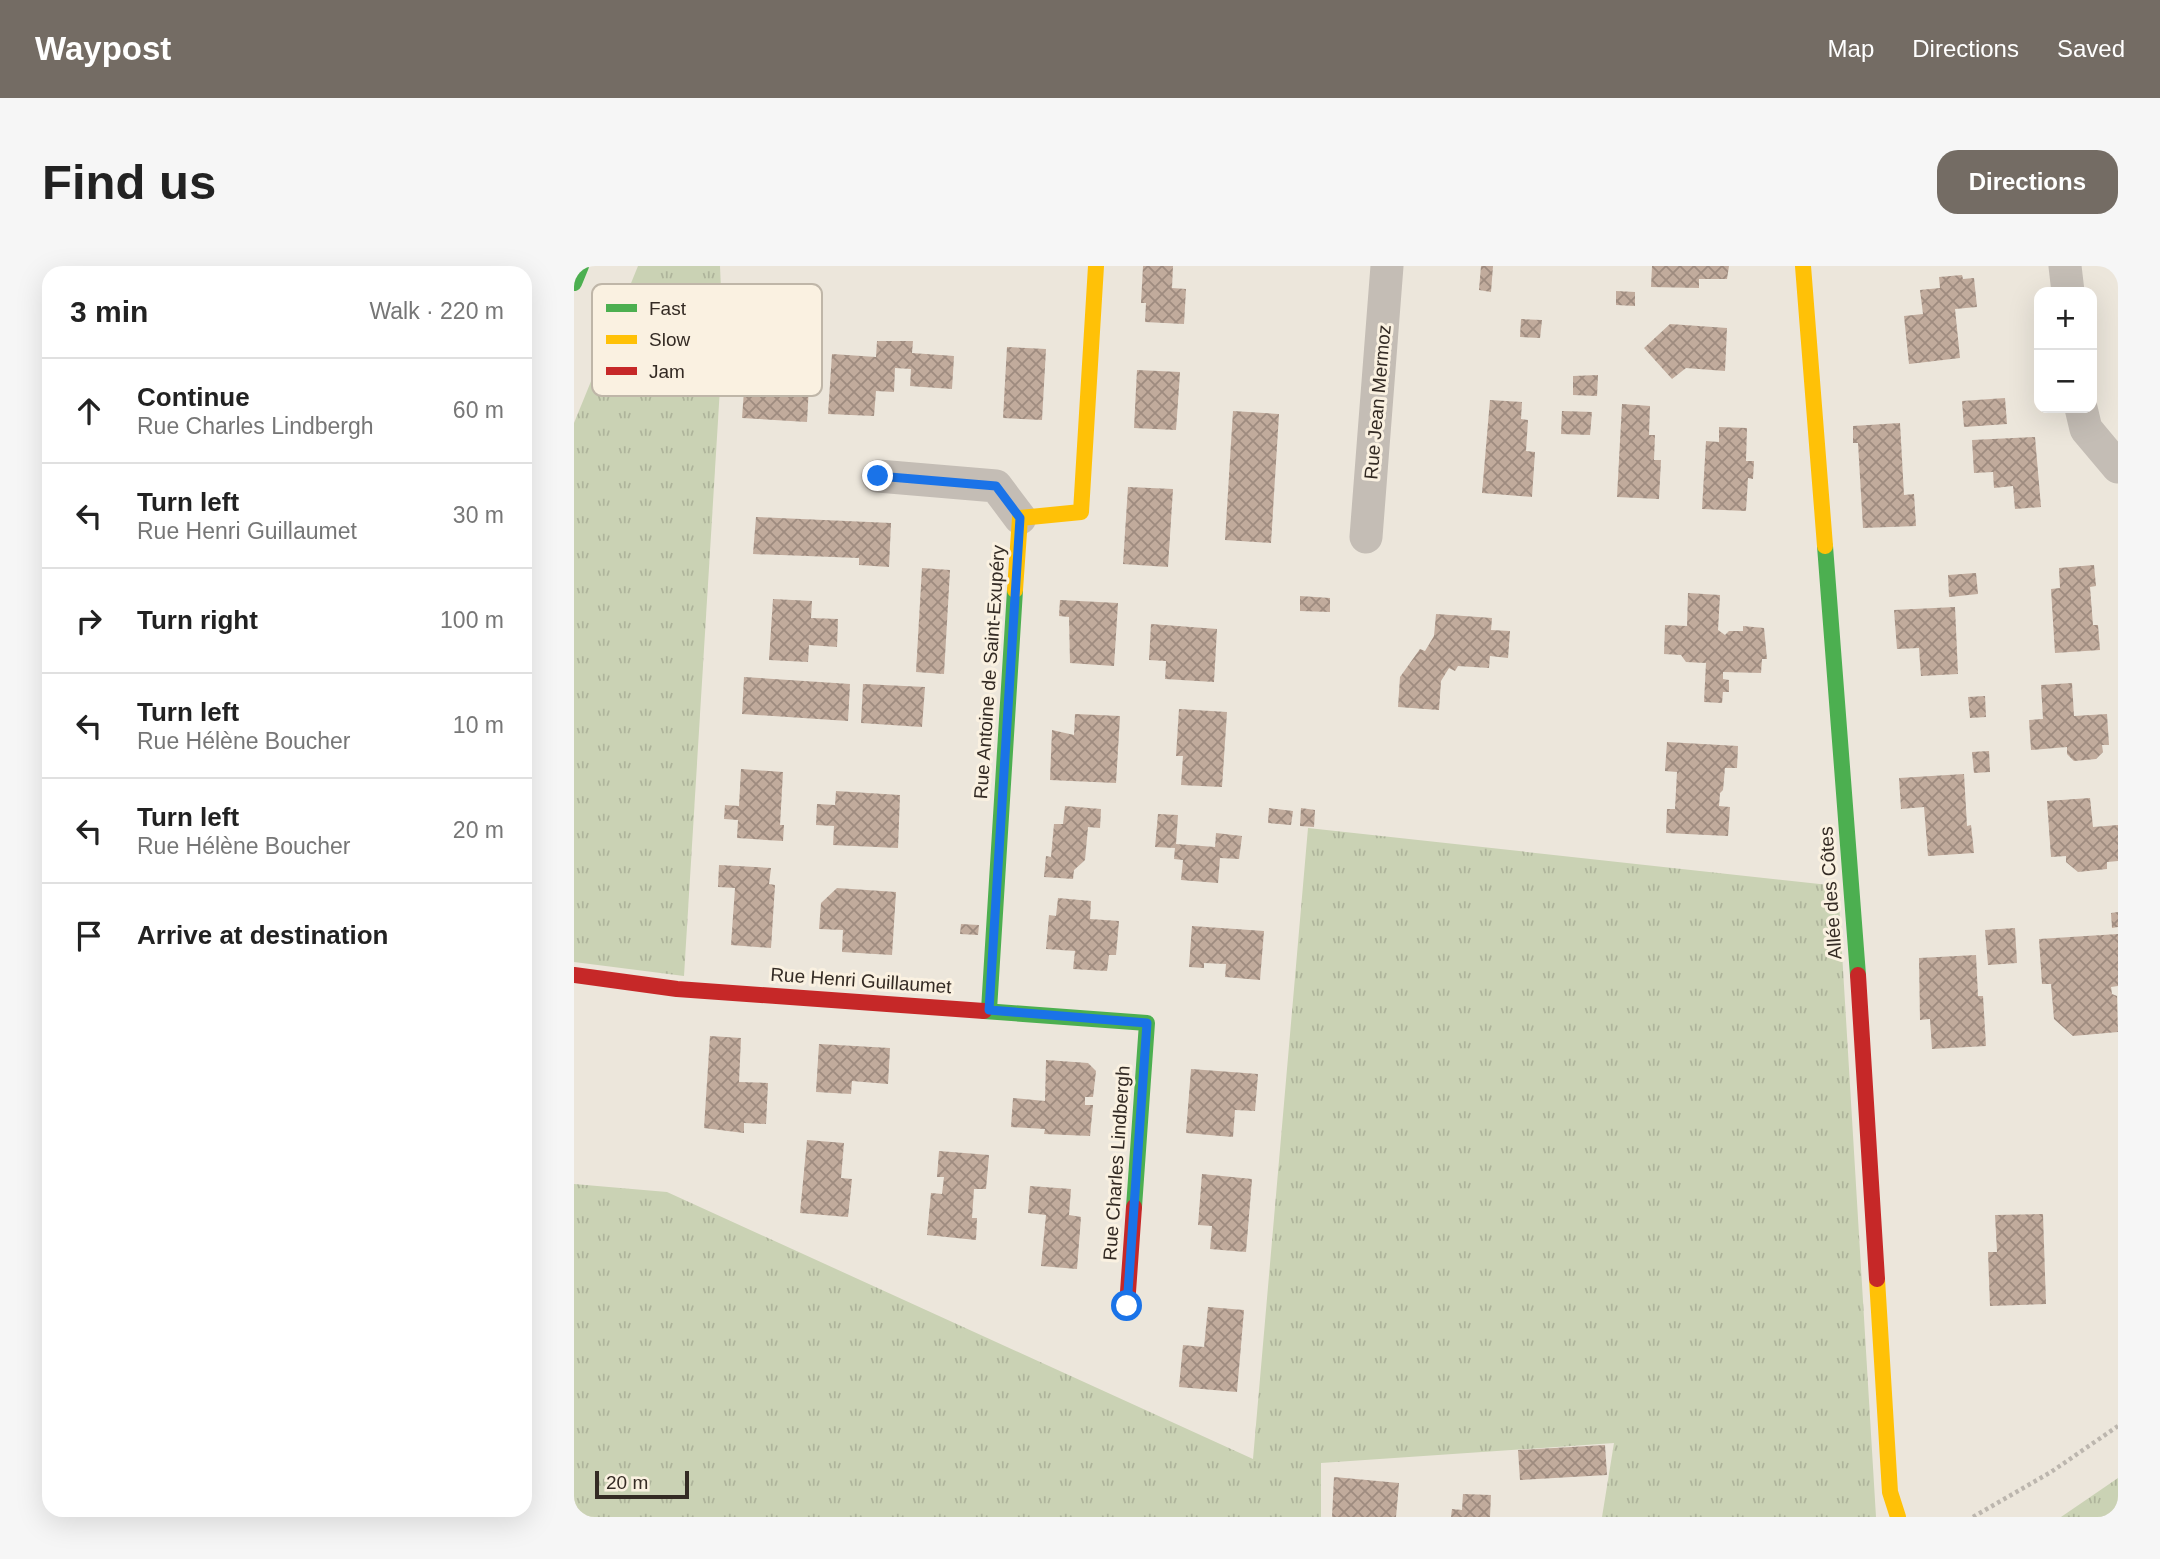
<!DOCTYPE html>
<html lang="en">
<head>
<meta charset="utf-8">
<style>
	:root { --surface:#fff; --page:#f6f6f6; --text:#222; --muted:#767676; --line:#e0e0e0; --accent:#746c64 }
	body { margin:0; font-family:Arial,sans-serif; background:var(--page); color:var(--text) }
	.controls { position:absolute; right:21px; top:21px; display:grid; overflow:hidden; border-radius:14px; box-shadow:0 7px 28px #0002 }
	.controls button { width:63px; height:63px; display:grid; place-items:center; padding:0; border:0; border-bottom:2px solid var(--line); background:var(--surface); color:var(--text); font:35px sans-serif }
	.scale { position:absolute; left:21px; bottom:18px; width:94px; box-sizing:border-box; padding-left:7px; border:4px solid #342b24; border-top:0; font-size:19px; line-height:24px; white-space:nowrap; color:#342b24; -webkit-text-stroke:5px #faf1e1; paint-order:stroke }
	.stop { position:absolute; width:21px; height:21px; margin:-16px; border:5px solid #1a73e8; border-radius:50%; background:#fff }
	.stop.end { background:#1a73e8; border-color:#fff; box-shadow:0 2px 7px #0008 }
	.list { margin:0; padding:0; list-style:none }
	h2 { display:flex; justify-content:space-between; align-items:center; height:91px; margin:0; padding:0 28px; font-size:30px }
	h2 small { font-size:23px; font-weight:400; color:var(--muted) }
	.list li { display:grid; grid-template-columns:46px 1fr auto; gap:21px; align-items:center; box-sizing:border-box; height:105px; padding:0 28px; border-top:2px solid var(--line) }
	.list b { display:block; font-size:26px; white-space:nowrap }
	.list p { margin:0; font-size:23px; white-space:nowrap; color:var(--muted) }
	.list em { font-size:23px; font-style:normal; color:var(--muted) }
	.icon { flex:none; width:38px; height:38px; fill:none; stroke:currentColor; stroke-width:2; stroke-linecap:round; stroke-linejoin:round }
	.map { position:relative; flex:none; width:1544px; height:1251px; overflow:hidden; border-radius:21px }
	header { display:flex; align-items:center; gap:42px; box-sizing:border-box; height:98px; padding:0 35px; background:var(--accent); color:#fff }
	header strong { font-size:33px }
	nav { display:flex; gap:38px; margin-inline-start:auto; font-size:24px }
	.intro { display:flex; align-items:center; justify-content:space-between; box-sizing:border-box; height:168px; padding:0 42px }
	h1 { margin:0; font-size:49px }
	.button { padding:18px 32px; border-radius:21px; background:var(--accent); color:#fff; font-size:24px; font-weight:700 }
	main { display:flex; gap:42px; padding:0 42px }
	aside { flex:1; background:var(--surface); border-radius:21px; box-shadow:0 7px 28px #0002 }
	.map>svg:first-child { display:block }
	.grass { fill:url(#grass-tufts) }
	.building { fill:url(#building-cross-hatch) }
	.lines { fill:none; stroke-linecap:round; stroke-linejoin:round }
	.path { stroke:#bcb6ae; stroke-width:4.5; stroke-dasharray:3.5 3.5; stroke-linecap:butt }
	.street { stroke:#c4bdb5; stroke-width:33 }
	.fast { stroke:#4caf50; stroke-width:16 }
	.slow { stroke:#ffc107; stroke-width:16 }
	.jam { stroke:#c62828; stroke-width:16 }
	.route { stroke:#1a73e8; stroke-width:9 }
	.labels { text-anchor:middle; stroke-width:6; stroke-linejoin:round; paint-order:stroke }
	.street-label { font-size:19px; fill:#342b24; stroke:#faf1e1 }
	.key { fill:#faf1e1; stroke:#bfb6a8; stroke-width:2 }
	.key-label { font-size:19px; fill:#342b24 }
</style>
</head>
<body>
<header>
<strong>Waypost</strong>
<nav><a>Map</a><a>Directions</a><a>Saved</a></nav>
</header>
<div class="intro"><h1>Find us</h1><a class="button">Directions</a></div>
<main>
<aside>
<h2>3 min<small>Walk · 220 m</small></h2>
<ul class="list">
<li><svg class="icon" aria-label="ahead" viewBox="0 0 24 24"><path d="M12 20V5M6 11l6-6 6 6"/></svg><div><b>Continue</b><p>Rue Charles Lindbergh</p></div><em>60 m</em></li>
<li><svg class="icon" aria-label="left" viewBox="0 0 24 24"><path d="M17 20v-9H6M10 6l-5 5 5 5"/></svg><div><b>Turn left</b><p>Rue Henri Guillaumet</p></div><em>30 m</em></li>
<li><svg class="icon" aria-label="right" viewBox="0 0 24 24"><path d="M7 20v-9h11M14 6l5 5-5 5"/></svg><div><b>Turn right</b></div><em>100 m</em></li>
<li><svg class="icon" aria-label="left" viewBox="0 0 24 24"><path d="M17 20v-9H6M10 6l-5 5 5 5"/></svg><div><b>Turn left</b><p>Rue Hélène Boucher</p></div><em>10 m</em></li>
<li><svg class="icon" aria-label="left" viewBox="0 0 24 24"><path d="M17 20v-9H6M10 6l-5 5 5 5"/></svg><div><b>Turn left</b><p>Rue Hélène Boucher</p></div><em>20 m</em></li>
<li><svg class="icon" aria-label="arrive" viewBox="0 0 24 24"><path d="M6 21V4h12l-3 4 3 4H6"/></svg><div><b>Arrive at destination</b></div></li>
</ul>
</aside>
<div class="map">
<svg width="1544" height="1251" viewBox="0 0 1544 1251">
	<defs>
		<pattern id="grass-tufts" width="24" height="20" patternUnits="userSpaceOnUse" patternTransform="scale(1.75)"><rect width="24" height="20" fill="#cad2b4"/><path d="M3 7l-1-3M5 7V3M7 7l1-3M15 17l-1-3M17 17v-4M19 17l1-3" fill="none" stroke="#aeb49b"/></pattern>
		<pattern id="building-cross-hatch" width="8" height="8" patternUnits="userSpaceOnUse" patternTransform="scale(1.75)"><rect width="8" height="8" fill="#c1ab9c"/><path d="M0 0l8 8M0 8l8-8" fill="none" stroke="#9e8b7f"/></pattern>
	</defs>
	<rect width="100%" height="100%" fill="#ece6db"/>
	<!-- grass -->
	<g class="grass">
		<polygon points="64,0 146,0 149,73 110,710 0,696 0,157"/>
		<polygon points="734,562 1264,620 1302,1251 1028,1251 1040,1177 747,1197 747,1251 0,1251 0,918 93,926 679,1193"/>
		<polygon points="1544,1212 1544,1251 1487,1251"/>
	</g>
	<!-- building -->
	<g class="building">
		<polygon points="569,0 599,0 598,22 612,23 610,58 571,56 572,37 567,37"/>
		<polygon points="907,0 919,0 917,26 905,24"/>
		<polygon points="1078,0 1155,0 1153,13 1125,13 1125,22 1077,21"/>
		<polygon points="1388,9 1389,13 1400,12 1403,41 1381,43 1386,92 1335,98 1330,50 1349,48 1346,24 1366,22 1365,11"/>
		<polygon points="1042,25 1061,26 1061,40 1042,39"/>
		<polygon points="947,53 968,54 966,72 946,71"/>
		<polygon points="1096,58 1153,62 1151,105 1112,102 1098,113 1070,82"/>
		<polygon points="303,75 339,75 338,87 380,90 378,123 336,120 337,103 321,102 320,126 302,125 300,150 254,148 258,88 302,91"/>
		<polygon points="433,81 472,83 468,154 429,152"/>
		<polygon points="172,97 236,101 233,156 168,152"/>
		<polygon points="563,104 606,106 602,164 560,162"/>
		<polygon points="1024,109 1023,130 999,129 999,110"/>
		<polygon points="1431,132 1433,158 1390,161 1388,135"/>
		<polygon points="916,134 948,136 947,153 954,154 952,185 961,186 958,231 908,227"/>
		<polygon points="1048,138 1076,140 1075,169 1081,169 1080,194 1087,194 1085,233 1043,231"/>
		<polygon points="659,145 705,148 697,277 651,274"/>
		<polygon points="988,145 1018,146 1016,169 987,168"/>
		<polygon points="1326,157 1330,229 1340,228 1342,260 1289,262 1284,177 1279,177 1279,160"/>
		<polygon points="1145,161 1173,162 1172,195 1180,195 1179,213 1174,212 1172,245 1128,243 1132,175 1145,176"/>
		<polygon points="1461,171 1467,241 1441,243 1439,220 1420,222 1419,206 1400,207 1398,174"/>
		<polygon points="554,221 599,223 594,301 549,298"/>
		<polygon points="182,251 317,257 315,301 285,299 285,292 179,288"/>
		<polygon points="1520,299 1522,320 1516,321 1519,359 1524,359 1526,384 1481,387 1477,323 1486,322 1485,302"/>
		<polygon points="348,302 376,304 370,408 342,406"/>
		<polygon points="1402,307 1404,328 1375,331 1374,309"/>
		<polygon points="1114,327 1146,329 1144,364 1151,369 1155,365 1169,365 1169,360 1190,362 1193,393 1188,393 1187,407 1149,406 1149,413 1155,414 1155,426 1149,426 1148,437 1130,436 1132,397 1112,396 1107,389 1090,388 1091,359 1113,360"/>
		<polygon points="726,330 756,332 756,346 726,345"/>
		<polygon points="199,333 238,335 237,352 264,353 263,381 235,379 234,396 195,394"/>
		<polygon points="486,334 544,337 540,400 496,397 495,351 485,350"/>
		<polygon points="1381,341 1384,408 1347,410 1345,382 1323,383 1320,344"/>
		<polygon points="862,348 918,352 917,364 936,365 934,392 916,390 915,402 884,400 881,405 875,402 867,415 865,444 824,441 826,411 846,383 851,385 860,370"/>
		<polygon points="577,358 643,363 640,416 591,413 592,395 575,394"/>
		<polygon points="170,411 276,418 274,455 168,448"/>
		<polygon points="1498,417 1500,450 1533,448 1535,479 1528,479 1529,486 1522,493 1500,495 1493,488 1493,481 1457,484 1455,454 1469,453 1467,419"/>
		<polygon points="289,418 351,421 348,461 287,457"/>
		<polygon points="1411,430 1412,451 1396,452 1394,431"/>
		<polygon points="605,443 653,446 648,521 607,519 609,490 602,490"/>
		<polygon points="501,448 546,450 542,517 476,514 478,464 500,469"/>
		<polygon points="1093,476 1164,480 1163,502 1151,502 1149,524 1146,527 1145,540 1156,541 1154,570 1092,567 1093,543 1101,543 1103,506 1091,505"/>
		<polygon points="1415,485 1416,506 1400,507 1398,486"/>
		<polygon points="167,503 209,506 206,559 210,559 209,575 163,572 164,554 150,553 151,539 165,540"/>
		<polygon points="1390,508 1393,560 1397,559 1400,587 1354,590 1350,541 1327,543 1325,512"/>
		<polygon points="262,525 326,529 324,582 259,579 260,560 242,559 243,538 261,539"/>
		<polygon points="1516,532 1519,561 1544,559 1544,595 1533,596 1533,603 1504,606 1492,596 1492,590 1477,591 1473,535"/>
		<polygon points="491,540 527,543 526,562 514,561 511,594 500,604 499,613 470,611 472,590 477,591 480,558 489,558"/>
		<polygon points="695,542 719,545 717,559 694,557"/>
		<polygon points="727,542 741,544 740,561 726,560"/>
		<polygon points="584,548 604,549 602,578 641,581 642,567 668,570 665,593 646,592 644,617 607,614 609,594 600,593 601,582 581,581"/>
		<polygon points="145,599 197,602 195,618 201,619 197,682 157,679 161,622 144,621"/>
		<polygon points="263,622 322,626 318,689 268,686 269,664 245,663 247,637"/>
		<polygon points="484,632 517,635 516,653 545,655 542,689 535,689 533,705 499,703 501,685 472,683 475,649 482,650"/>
		<polygon points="1544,646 1544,661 1538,662 1537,647"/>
		<polygon points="387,658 405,659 404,669 386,668"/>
		<polygon points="618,660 690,665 686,714 651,711 652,698 630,697 630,702 615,701"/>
		<polygon points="1441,662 1443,697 1414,699 1411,664"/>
		<polygon points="1544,668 1544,720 1537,721 1538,728 1543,730 1544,766 1499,770 1480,753 1477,718 1468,718 1465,673"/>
		<polygon points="1402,689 1404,730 1409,730 1412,780 1358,783 1356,753 1346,754 1345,692"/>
		<polygon points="136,770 167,772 165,816 194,817 192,858 170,857 170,867 130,862"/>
		<polygon points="245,778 316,782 314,818 278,815 277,828 242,826"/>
		<polygon points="472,794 514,797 522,805 519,831 511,831 511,839 519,839 516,870 470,868 471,863 437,861 439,832 471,835"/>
		<polygon points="617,803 684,808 681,845 661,844 659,871 612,867"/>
		<polygon points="233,874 270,877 267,912 278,913 274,951 226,947"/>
		<polygon points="365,885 415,889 412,923 400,923 398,952 403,952 402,974 353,969 357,927 368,928 370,911 363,911"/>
		<polygon points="628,908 678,913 672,986 636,983 638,960 624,959"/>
		<polygon points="456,920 497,923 495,949 507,951 503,1003 467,1000 472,949 454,947"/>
		<polygon points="1469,948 1472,1038 1416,1040 1414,986 1423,986 1421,949"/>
		<polygon points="634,1041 670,1044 663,1126 605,1121 609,1079 630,1081"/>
		<polygon points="1031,1179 1033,1209 946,1214 944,1184"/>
		<polygon points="760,1211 825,1217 822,1251 758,1251"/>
		<polygon points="889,1228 917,1229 916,1251 877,1251 878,1243 888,1244"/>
	</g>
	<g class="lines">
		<!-- path -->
		<polyline class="path" points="1399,1251 1477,1206 1544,1160"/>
		<!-- street -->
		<g class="street">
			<polyline points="1491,0 1494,26"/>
			<polyline points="1507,142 1512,163 1544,201"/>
			<polyline points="304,210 422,220 446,252"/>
			<polyline points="792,271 813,0"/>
		</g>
		<!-- fast -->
		<g class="fast">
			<polyline points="0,17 7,0"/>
			<polyline points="1251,280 1284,709"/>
			<polyline points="415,744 441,324"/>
			<polyline points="410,745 573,757 560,941"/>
		</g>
		<!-- slow -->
		<g class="slow">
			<polyline points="1229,0 1251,280"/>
			<polyline points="441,324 446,252 507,246 522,0"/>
			<polyline points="1303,1013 1316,1226 1324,1251"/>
		</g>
		<!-- jam -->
		<g class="jam">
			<polyline points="0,709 103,723 410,745"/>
			<polyline points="1284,709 1303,1013"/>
			<polyline points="553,1040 560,941"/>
		</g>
	</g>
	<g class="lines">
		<!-- route -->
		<polyline class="route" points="304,210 422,220 446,252 415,744 573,757 553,1040"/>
	</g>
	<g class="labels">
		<!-- street labels -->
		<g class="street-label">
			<text transform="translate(803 136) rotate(-85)" y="7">Rue Jean Mermoz</text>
			<text transform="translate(415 406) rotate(-86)" y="7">Rue Antoine de Saint-Exupéry</text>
			<text transform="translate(1256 627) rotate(-94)" y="7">Allée des Côtes</text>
			<text transform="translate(287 714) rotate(4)" y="7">Rue Henri Guillaumet</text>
			<text transform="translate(542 897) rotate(-86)" y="7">Rue Charles Lindbergh</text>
		</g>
	</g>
	<!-- legend -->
	<rect x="18" y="18" width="230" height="112" rx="10" class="key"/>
	<rect x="32" y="38" width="31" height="8" fill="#4caf50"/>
	<rect x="32" y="69" width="31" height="9" fill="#ffc107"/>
	<rect x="32" y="101" width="31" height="8" fill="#c62828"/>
	<g class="key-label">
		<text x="75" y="49">Fast</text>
		<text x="75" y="80">Slow</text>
		<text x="75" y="112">Jam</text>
	</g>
</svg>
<div class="controls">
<button>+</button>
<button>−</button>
</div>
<div class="scale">20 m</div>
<div class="stop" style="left:553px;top:1040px"></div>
<div class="stop end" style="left:304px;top:210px"></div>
</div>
</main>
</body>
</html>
